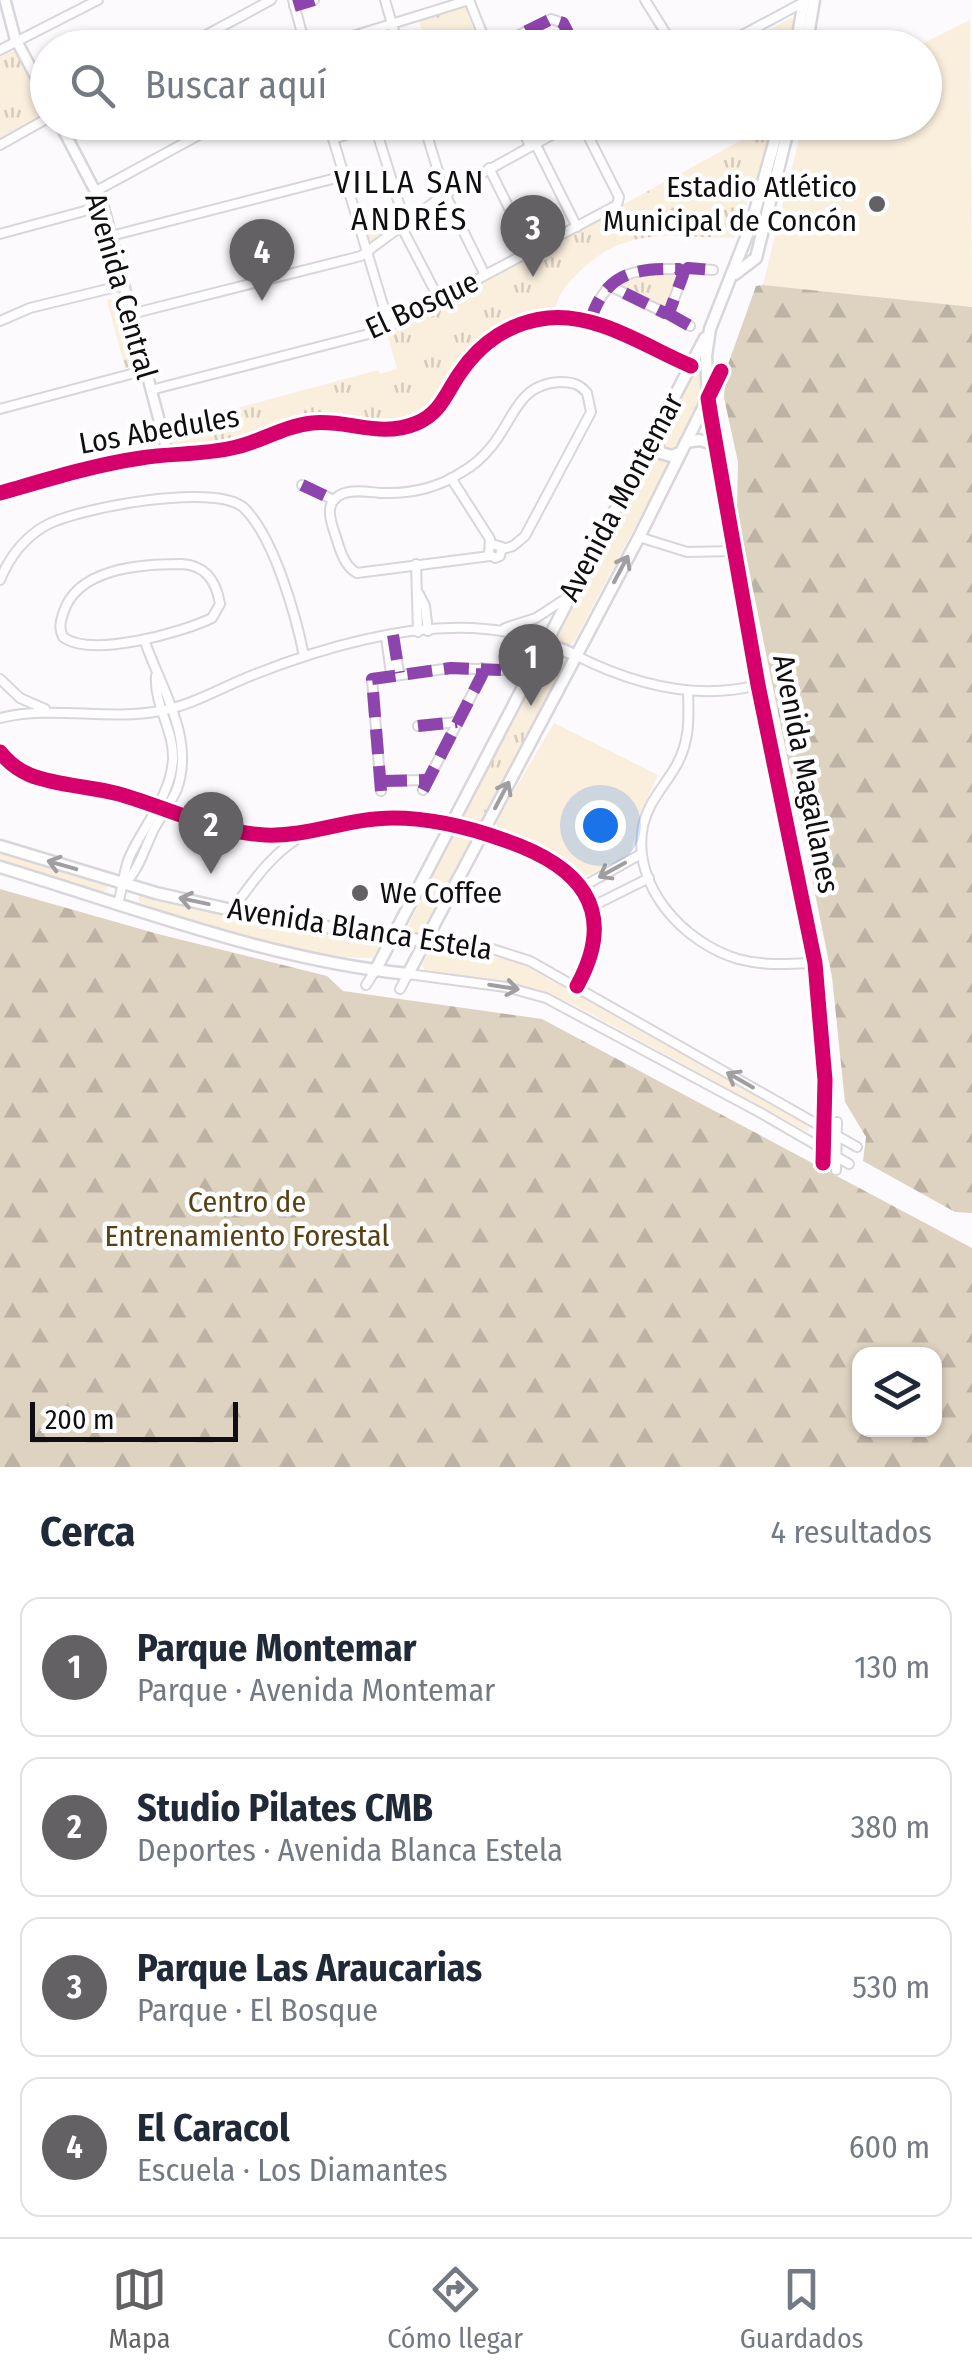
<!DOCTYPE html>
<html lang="es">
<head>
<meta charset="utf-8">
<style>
	:root { --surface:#fff; --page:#f2f2f3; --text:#1f2937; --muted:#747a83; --line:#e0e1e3; --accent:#636164 }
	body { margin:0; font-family:"Fira Sans Condensed",sans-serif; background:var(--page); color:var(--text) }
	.controls { position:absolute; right:30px; bottom:30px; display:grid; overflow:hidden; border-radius:20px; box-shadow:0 2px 8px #0004 }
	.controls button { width:90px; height:90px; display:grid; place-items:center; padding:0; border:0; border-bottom:2px solid var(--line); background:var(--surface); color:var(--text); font:50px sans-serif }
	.scale { position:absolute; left:30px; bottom:25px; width:208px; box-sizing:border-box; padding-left:10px; border:5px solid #110e12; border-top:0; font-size:28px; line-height:35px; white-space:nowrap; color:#110e12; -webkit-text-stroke:8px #fff; paint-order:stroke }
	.you { position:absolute; left:600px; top:825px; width:35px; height:35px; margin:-25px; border:8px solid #fff; border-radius:50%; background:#1a73e8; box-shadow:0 0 0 15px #1a73e833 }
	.badge { display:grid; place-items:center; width:65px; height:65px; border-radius:50%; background:var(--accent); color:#fff; font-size:32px; font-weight:700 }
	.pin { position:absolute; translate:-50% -82px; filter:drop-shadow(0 2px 5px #0008) }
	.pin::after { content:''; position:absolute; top:52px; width:35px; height:30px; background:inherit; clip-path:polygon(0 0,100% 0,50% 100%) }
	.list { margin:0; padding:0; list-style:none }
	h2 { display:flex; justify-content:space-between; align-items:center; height:130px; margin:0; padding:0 40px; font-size:42px }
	h2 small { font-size:32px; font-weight:400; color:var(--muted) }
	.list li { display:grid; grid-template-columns:65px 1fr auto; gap:30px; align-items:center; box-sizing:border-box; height:140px; margin:0 20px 20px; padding:0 20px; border:2px solid var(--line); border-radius:20px }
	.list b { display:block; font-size:38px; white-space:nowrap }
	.list p { margin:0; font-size:32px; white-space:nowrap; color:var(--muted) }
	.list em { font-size:32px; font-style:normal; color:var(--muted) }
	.icon { flex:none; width:55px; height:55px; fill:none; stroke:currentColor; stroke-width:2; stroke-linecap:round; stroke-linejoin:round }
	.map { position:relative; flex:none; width:972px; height:1467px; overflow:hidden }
	.search { position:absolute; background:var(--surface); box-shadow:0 2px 8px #0004; left:30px; right:30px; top:30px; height:110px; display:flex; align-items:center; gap:25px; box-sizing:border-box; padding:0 35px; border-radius:55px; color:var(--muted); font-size:38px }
	.sheet { height:770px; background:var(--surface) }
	nav { display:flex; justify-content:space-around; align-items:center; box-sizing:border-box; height:140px; border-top:2px solid var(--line); background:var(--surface); font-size:28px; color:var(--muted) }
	nav a { display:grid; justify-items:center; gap:5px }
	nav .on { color:var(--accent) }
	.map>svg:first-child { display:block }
	.green { fill:#faeedd }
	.forest { fill:url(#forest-firs); fill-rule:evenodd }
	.park { fill:url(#park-tufts) }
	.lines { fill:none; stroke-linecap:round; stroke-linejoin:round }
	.minor-casing { stroke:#d8d6da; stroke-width:12 }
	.tertiary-casing { stroke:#d8d6da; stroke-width:14 }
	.secondary-casing { stroke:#d8d6da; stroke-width:15 }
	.minor { stroke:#fffeff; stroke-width:8 }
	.tertiary { stroke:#fffeff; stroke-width:9 }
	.secondary { stroke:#fffeff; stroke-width:10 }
	.quiet { stroke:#8e44ad; stroke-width:12; stroke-dasharray:25 12; stroke-linecap:butt }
	.cycleway-casing { stroke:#fff; stroke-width:21 }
	.cycleway { stroke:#d6006c; stroke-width:15 }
	.oneway { stroke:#a09ea0 }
	.poi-dot { fill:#636164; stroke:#fff; stroke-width:4 }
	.labels { text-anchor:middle; stroke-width:9; stroke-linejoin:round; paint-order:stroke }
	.poi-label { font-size:30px; fill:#110e12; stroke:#fff; text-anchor:end }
	.street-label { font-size:30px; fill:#110e12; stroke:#fff }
	.park-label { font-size:30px; fill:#574016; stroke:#fff }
	.neighbourhood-label { font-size:32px; letter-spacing:2.5px; fill:#110e12; stroke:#fff }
</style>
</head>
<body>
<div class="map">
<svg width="972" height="1467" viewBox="0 0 972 1467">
	<defs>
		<pattern id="forest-firs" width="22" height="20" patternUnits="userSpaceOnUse" patternTransform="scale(2.5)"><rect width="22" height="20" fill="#ded2c0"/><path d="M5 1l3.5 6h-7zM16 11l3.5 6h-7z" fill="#bdb3a4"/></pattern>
		<pattern id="park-tufts" width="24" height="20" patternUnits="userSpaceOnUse" patternTransform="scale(2.5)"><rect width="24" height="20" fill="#faeedd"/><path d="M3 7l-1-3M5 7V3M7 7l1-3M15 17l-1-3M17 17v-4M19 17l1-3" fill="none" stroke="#d5cbbd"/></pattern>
	</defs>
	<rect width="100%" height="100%" fill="#fcfafd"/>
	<!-- green -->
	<g class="green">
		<polygon points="970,20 972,307 763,285 803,123 924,122 924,48 918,46"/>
		<polygon points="394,210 398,222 370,244 363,220"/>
		<polygon points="701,357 704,396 675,451 667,452 657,440"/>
		<polygon points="652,449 659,457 671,459 574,642 569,645 557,640 556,634"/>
		<polygon points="554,723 658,775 639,816 631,853 585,877 564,857 501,831 495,823"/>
		<polygon points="459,832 470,835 472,840 430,922 422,932 415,932 408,926 454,833"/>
		<polygon points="0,851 106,882 108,889 102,892 0,863"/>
		<path d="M143,893l91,25 145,27 -6,13c-70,2 -167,-32 -233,-55l-2,-5z"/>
		<path d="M440,950l67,9 21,8 281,159 -1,6 -239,-130c-47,-19 -93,-25 -143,-30l-4,-7 7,-13z"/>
	</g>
	<!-- forest -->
	<g class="forest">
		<polygon points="763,285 972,307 972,1213 955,1212 863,1161 866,1137 845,1102 832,977 737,511 738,462 724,398 726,370 756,286"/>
		<path d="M0,889l158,45 169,42 16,15 199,28 430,229v219h-972zM860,1354h74v76h-74z"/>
	</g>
	<!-- park -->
	<g class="park">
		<polygon points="465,5 479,47 428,47 419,21"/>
		<polygon points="791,18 795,21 792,47 737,48"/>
		<polygon points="11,51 17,52 47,113 0,138 0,55"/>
		<path d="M773,123l-19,63 -20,52c-62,-1 -108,-13 -155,34 -13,13 -21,21 -24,39 -46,5 -83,26 -106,66 -8,14 -12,27 -27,36 -34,22 -68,0 -104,2 -25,1 -43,14 -65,23 -24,9 -50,9 -75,11l-7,-6 56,-28 -1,-4 152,-41 2,4 17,-5 -10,-36z"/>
		<polygon points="647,274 678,275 666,307 619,286"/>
		<polygon points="120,297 138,366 125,368 107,300"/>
		<polygon points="552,651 566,662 481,824 464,822 463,816 548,652"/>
	</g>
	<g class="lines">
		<!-- minor casing -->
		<g class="minor-casing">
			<g id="minor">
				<polyline points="293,0 306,48"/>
				<polyline points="385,0 399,48"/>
				<polyline points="469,0 488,48"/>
				<polyline points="645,0 675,48"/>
				<polyline points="294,6 314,0"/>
				<polyline points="182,48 271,0"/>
				<polyline points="314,48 469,0"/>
				<polyline points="493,48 551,19 563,23 576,48"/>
				<polyline points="718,48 804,2"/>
				<polyline points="0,50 98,0"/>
				<polyline points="328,122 389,325"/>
				<polyline points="423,122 445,194 485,275"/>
				<polyline points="519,122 530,146"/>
				<polyline points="375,126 405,223"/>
				<polyline points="333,139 387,122"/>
				<polyline points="535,143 577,227"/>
				<polyline points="0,145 48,118"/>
				<polyline points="489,168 531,252"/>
				<polyline points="96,191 223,122"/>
				<polyline points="401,226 439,299"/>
				<polyline points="0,234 103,206"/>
				<polyline points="111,236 344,176"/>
				<polyline points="682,273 688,268 713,270"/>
				<polyline points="667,313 690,326"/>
				<polyline points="131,314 361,256 445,194 575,122"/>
				<polyline points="0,321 30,308 124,285"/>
				<path d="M590,322c15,-49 43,-54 89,-53l4,6 -13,35 -5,3 -55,-27"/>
				<polyline points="721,371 708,398 711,417 758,685 815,963 825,1080 823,1163"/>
				<polyline points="151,390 380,331 617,205 619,197 581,122"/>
				<polyline points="0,409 146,370"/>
				<polyline points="451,478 490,539 489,554 495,558 500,556 502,547 492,544"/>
				<polyline points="302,485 334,500"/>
				<polyline points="639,537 687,552 735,551"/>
				<path d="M490,556l-133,17c-14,-8 -17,-24 -22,-39 -5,-14 -11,-32 7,-40 11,-5 27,-2 39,-1 28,1 57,-5 81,-21 11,-6 21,-15 29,-25 23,-27 26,-63 69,-65 12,0 20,2 27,11l4,19 -66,124 -12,10 -10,3"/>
				<path d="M181,564c24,1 35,16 39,40l-8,14c-31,15 -121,40 -149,19 -4,-9 -3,-14 0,-23 13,-46 78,-50 118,-50z"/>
				<polyline points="416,564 418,632"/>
				<path d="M0,580c9,-22 22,-40 43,-53 31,-19 173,-45 201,-19 30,29 52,108 60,148"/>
				<polyline points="419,594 425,606 428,631"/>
				<polyline points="505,628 536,618 568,597"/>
				<polyline points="393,635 399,673"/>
				<polyline points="386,637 391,674"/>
				<path d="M575,655c57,29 120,46 183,30"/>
				<polyline points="0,679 20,698 45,709"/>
				<path d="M688,691c1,26 2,51 -12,75 -12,21 -28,36 -33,60 -12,60 41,117 95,133 26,7 51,5 77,4"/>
				<path d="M0,718c53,-13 107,3 160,-7 33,-6 62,-24 93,-36 86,-34 201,-67 291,-33"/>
				<polyline points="418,726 457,722"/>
				<path d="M0,752c8,10 18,18 30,23 28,11 60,11 89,19 49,14 95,38 146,41 43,2 84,-17 128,-17 38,0 75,9 111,22 74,25 116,68 73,146"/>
				<polyline points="382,781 427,780"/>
				<polyline points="423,790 482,675 482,668"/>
				<polyline points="381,791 372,679 451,668 501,670"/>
				<path d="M125,883c14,-13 20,-36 29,-54 7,-13 17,-26 23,-40 18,-51 -16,-101 -32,-147"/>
				<polyline points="582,887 641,854"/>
				<path d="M118,903c5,-15 5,-30 11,-45 14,-32 42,-62 44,-99 1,-29 -19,-54 -17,-83"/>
				<polyline points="591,907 649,878"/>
				<path d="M232,910c22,-30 41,-59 75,-77"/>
				<polyline points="426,941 489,948 530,961 857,1147"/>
				<polyline points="366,985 375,971"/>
				<polyline points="400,989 408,974 506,987 546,998 759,1112 849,1164"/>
				<polyline points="836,1170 837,1122"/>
			</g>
		</g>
		<!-- tertiary casing -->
		<g class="tertiary-casing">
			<g id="tertiary">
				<polyline points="5,0 15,38 48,100"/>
				<polyline points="59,122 103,206 168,454"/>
				<path d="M0,493c46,-13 93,-28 141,-35 30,-5 61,-3 91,-10 27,-5 51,-22 80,-25 36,-4 68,16 105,0 24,-10 29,-30 43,-50 21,-31 51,-51 88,-55 50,-5 98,29 143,48"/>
			</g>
		</g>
		<!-- secondary casing -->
		<g class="secondary-casing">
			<g id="secondary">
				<polyline points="796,48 804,0"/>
				<polyline points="806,48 814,0"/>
				<polyline points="735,274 756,258 790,122"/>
				<polyline points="653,438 661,453 671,456 680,453"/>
				<polyline points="686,442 699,440 715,444"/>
				<polyline points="544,642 575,655"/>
				<polyline points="0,846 156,893 276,920 426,941"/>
				<path d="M0,867c133,40 269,93 408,107l231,-437 69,-139 -2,-42 4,-27 41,-104 29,-103"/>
				<polyline points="375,971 705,338"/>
			</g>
		</g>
		<!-- minor -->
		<use href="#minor" class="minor"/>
		<!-- tertiary -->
		<use href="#tertiary" class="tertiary"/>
		<!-- secondary -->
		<use href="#secondary" class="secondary"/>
		<!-- quiet -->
		<g class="quiet">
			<polyline points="294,6 314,0"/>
			<polyline points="493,48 551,19 563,23 576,48"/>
			<polyline points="682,273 688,268 713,270"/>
			<polyline points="667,313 690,326"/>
			<path d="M590,322c15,-49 43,-54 89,-53l4,6 -13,35 -5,3 -55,-27"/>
			<polyline points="302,485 334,500"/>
			<polyline points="393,635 399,673"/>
			<polyline points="418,726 457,722"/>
			<polyline points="382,781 427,780"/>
			<polyline points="423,790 482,675 482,668"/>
			<polyline points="381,791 372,679 451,668 501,670"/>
		</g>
		<!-- cycleway casing -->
		<g class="cycleway-casing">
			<g id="cycleway">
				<polyline points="721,371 708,398 711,417 758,685 815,963 825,1080 823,1163"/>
				<path d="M0,493c46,-13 93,-28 141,-35 30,-5 61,-3 91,-10 27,-5 51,-22 80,-25 36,-4 68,16 105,0 24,-10 29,-30 43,-50 21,-31 51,-51 88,-55 50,-5 98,29 143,48"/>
				<path d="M0,752c8,10 18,18 30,23 28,11 60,11 89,19 49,14 95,38 146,41 43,2 84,-17 128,-17 38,0 75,9 111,22 74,25 116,68 73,146"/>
			</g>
		</g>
		<!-- cycleway -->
		<use href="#cycleway" class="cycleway"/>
	</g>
	<!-- one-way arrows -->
	<defs><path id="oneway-shaft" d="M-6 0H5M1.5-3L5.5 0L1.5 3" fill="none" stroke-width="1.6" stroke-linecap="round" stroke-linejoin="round" transform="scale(2.5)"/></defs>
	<g class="oneway">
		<use href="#oneway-shaft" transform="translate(621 569) rotate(-62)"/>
		<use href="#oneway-shaft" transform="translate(502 795) rotate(-62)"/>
		<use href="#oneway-shaft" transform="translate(62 865) rotate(-164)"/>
		<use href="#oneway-shaft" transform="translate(612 870) rotate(151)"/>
		<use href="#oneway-shaft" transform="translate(194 901) rotate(-168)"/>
		<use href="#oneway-shaft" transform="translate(504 987) rotate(9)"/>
		<use href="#oneway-shaft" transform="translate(740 1080) rotate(-150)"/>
	</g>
	<!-- markers -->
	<g class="poi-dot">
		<circle cx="877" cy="204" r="10"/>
		<circle cx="360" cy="893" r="10"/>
	</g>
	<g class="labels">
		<!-- poi labels -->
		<g class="poi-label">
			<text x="857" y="197">Estadio Atlético<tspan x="857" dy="34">Municipal de Concón</tspan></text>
			<text x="380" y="903" text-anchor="start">We Coffee</text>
		</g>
		<!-- street labels -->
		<g class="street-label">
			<text transform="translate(121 286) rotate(74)" y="10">Avenida Central</text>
			<text transform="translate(422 305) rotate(-25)" y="10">El Bosque</text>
			<text transform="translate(159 430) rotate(-10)" y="10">Los Abedules</text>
			<text transform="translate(621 497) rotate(-62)" y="10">Avenida Montemar</text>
			<text transform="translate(806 774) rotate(79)" y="10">Avenida Magallanes</text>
			<text transform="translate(360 929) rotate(9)" y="10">Avenida Blanca Estela</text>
		</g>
		<!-- park labels -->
		<g class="park-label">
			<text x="247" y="1212">Centro de<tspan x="247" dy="34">Entrenamiento Forestal</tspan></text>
		</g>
		<!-- neighbourhood labels -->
		<g class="neighbourhood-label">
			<text x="410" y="193">VILLA SAN<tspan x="410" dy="37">ANDRÉS</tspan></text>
		</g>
	</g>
</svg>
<div class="controls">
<button><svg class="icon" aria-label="layers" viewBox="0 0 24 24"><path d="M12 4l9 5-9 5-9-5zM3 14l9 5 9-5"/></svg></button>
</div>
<div class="scale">200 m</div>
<div class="you"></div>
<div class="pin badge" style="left:531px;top:706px">1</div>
<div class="pin badge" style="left:211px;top:874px">2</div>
<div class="pin badge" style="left:533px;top:277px">3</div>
<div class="pin badge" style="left:262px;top:301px">4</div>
<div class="search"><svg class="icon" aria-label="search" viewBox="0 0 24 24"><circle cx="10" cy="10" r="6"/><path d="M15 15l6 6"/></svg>Buscar aquí</div>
</div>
<section class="sheet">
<h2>Cerca<small>4 resultados</small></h2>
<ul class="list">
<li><span class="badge">1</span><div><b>Parque Montemar</b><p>Parque · Avenida Montemar</p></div><em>130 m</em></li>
<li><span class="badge">2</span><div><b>Studio Pilates CMB</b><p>Deportes · Avenida Blanca Estela</p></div><em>380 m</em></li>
<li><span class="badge">3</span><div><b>Parque Las Araucarias</b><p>Parque · El Bosque</p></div><em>530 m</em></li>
<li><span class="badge">4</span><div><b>El Caracol</b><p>Escuela · Los Diamantes</p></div><em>600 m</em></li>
</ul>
</section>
<nav>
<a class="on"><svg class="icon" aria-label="map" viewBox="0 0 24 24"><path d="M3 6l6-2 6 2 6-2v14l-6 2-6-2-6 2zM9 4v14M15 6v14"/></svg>Mapa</a>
<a><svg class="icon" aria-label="directions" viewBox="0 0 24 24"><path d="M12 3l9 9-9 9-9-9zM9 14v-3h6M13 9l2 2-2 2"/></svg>Cómo llegar</a>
<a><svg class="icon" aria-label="saved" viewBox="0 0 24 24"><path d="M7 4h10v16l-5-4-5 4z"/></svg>Guardados</a>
</nav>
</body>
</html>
